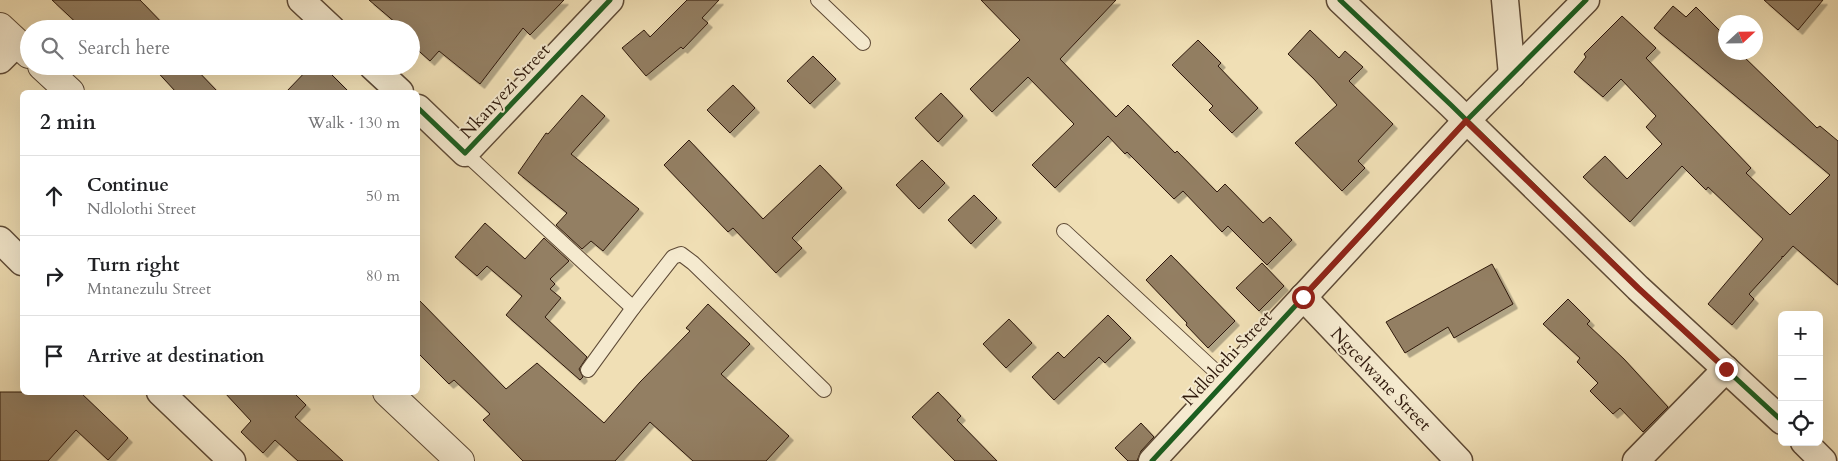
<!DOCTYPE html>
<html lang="en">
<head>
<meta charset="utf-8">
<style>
	:root { --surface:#fff; --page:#f2f2f2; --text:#202124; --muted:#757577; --line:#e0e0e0 }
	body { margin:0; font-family:Cardo,serif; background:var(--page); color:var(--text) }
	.controls { position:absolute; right:15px; bottom:15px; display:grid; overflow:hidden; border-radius:8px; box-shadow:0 5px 20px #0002 }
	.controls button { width:45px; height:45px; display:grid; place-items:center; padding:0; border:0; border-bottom:1px solid var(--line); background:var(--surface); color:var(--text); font:25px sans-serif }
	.compass { position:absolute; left:1718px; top:15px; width:45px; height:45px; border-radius:50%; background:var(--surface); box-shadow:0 5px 20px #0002; rotate:68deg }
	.stop { position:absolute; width:15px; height:15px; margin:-11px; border:4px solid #8f2418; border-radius:50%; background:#fff }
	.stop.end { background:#8f2418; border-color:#fff; box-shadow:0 1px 5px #0008 }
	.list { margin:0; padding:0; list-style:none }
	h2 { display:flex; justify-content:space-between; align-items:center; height:65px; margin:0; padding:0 20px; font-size:21px }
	h2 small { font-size:16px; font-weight:400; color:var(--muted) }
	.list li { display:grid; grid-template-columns:32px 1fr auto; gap:15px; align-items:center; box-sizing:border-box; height:80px; padding:0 20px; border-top:1px solid var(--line) }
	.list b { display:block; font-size:19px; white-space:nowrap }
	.list p { margin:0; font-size:16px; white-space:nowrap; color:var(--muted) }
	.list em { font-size:16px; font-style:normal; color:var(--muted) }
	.icon { flex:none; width:28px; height:28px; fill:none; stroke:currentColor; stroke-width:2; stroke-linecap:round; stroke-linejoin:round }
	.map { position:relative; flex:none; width:1838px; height:461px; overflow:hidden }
	.search { position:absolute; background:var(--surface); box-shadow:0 5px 20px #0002; left:20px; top:20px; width:400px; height:55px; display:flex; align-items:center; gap:12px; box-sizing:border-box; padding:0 18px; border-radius:28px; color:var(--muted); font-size:19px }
	.panel { position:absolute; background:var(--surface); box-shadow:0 5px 20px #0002; left:20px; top:90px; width:400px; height:305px; border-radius:8px }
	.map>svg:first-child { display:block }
	.building { fill:#937f63; stroke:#2e180b; filter:url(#shadow) }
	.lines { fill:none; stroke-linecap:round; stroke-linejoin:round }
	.service-casing { stroke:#5e4a36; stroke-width:16 }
	.minor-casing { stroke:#5e4a36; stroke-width:29 }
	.tertiary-casing { stroke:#5e4a36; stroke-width:30 }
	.service { stroke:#f5eacf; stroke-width:14 }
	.minor { stroke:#f5eacf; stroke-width:26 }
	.tertiary { stroke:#f5eacf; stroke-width:28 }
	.cycleway-casing { stroke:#f5eacf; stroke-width:8 }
	.cycleway { stroke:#1b5e20; stroke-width:5 }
	.route { stroke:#8f2418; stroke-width:6 }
	.labels { text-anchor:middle; stroke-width:4; stroke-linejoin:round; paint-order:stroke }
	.street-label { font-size:18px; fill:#2e180b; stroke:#f5eacf }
</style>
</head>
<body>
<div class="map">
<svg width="1838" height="461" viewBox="0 0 1838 461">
	<defs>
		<filter id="shadow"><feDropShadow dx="4.5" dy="4.5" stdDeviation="0" flood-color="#0004"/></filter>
	</defs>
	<rect width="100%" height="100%" fill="#f0dfb5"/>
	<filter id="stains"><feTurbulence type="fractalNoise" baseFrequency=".004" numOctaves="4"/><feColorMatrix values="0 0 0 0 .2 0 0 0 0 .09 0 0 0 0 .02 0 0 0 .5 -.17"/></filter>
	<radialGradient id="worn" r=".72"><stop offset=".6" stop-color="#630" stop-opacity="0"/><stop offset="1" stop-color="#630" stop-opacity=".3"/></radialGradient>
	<!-- building -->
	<g class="building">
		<polygon points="52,0 140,0 168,29 83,29"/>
		<polygon points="369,0 564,0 530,35 523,28 480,84 439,51 430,61 411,44 411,29 403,29"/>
		<polygon points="687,0 719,0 702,18 708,23 683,49 681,47 646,76 622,48 644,30 650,37"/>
		<polygon points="981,0 1116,0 1060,59 1116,117 1128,105 1175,153 1177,151 1217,192 1225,184 1263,223 1270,217 1292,240 1267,265 1228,226 1222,232 1183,191 1174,199 1127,152 1125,154 1108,136 1055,188 1032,165 1074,124 1028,77 992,112 970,89 1020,40"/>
		<polygon points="1764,0 1823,0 1798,30"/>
		<polygon points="1673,6 1686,17 1696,7 1726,37 1726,52 1739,52 1817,128 1820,126 1838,141 1838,285 1793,246 1783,257 1782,256 1782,258 1749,294 1754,299 1732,325 1708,304 1763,239 1708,187 1706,190 1682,166 1630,222 1583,177 1605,156 1627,179 1662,144 1646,127 1656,116 1621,79 1603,97 1574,72 1586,57 1584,54 1622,16 1656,48 1646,58 1751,168 1746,173 1790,215 1830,175 1654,28"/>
		<polygon points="1310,30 1339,58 1345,51 1363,67 1349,81 1393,124 1358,161 1365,168 1342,191 1295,143 1337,105 1314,79 1288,54"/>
		<polygon points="1198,40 1221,63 1218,66 1258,108 1232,133 1209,110 1213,106 1172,65"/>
		<polygon points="813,56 836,79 810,104 787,81"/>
		<polygon points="152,66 193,66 218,92 176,92"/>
		<polygon points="311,66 323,66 349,92 286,92"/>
		<polygon points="733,85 755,108 730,133 707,110"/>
		<polygon points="941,93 963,116 938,142 915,118"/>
		<polygon points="582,95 605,116 571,154 639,209 603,251 591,241 582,249 556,225 567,213 518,173 546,133 548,134"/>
		<polygon points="689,140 763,219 820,165 842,188 792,238 802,248 776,273 733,228 728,232 664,165"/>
		<polygon points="922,160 945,183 919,209 896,185"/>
		<polygon points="974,195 997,218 971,244 948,220"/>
		<polygon points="485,223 525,259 544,238 569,261 550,279 555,284 550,289 561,298 545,317 587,357 579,369 583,377 580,380 506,315 522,296 487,266 477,276 455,257"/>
		<polygon points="1171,255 1235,321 1208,348 1186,325 1187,323 1146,280"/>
		<polygon points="1262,263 1284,286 1259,311 1236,288"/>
		<polygon points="1492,264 1513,304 1454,338 1448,327 1405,353 1386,322"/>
		<polygon points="418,299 506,389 537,363 604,423 640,382 690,331 686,328 708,304 750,344 721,374 789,436 766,461 693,461 650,422 615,461 523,461 483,420 490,414 454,380 449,384 418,353"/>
		<polygon points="1568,299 1590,321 1587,324 1624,359 1668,407 1643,432 1620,408 1613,414 1590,391 1598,383 1577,362 1580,358 1543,324"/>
		<polygon points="1108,315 1131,338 1105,363 1099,357 1054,400 1032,377 1058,352 1064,358"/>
		<polygon points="1009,319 1032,343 1006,368 983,344"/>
		<polygon points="0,392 80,392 128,438 108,460 76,430 48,461 0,461"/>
		<polygon points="224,392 293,392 306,405 295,417 343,461 298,461 275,440 263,453 241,432 251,421"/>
		<polygon points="938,392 961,416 957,420 997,461 955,461 912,417"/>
		<polygon points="1141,423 1154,437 1141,451 1137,461 1128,461 1115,448"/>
	</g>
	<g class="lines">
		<!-- service casing -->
		<g class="service-casing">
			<g id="service">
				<polyline points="818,0 863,43"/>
				<polyline points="465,153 633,308"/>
				<polyline points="1064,231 1225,380"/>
				<polyline points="588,370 633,308 673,257 681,254 693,263 824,390"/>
			</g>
		</g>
		<!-- minor casing -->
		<g class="minor-casing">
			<g id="minor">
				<polyline points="301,0 332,29"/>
				<polyline points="1340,0 1451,105 1638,288 1782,421"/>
				<polyline points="1505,0 1512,75"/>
				<polyline points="0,60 17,43"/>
				<polyline points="372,66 400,92"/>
				<polyline points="418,108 465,153 610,0"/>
				<polyline points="0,240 22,262"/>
				<polyline points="1303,297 1459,461"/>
				<polyline points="160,392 232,461"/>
				<polyline points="1804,442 1823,461"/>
				<polyline points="1152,461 1466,121 1586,0"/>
				<polyline points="1636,461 1726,369"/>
			</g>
		</g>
		<!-- tertiary casing -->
		<g class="tertiary-casing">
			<g id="tertiary">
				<polyline points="0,27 29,54"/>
				<polyline points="42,66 70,92"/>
				<polyline points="387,392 460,461"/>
			</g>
		</g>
		<!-- service -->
		<use href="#service" class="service"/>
		<!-- minor -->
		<use href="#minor" class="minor"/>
		<!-- tertiary -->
		<use href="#tertiary" class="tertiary"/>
		<!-- cycleway casing -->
		<g class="cycleway-casing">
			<g id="cycleway">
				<polyline points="1340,0 1451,105 1638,288 1782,421"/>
				<polyline points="418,108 465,153 610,0"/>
				<polyline points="1152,461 1466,121 1586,0"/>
			</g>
		</g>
		<!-- cycleway -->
		<use href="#cycleway" class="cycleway"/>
	</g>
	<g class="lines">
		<!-- route -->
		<polyline class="route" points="1303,297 1466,121 1638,288 1726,369"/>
	</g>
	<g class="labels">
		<!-- street labels -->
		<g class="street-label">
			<text transform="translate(505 91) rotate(-47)" y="6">Nkanyezi Street</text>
			<text transform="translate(1227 358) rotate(-47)" y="6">Ndlolothi Street</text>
			<text transform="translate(1381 379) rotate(46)" y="6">Ngcelwane Street</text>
		</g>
	</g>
	<rect width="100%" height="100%" filter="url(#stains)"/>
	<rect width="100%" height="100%" fill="url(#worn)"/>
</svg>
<div class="controls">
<button>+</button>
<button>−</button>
<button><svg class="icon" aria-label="locate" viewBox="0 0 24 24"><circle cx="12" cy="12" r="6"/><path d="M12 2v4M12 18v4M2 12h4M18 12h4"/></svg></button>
</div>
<svg class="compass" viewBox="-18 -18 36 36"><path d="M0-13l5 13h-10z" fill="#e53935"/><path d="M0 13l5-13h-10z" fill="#757577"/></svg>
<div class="stop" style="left:1303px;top:297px"></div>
<div class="stop end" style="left:1726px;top:369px"></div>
<div class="search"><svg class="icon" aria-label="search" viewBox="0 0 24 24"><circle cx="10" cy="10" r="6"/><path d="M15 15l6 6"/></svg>Search here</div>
<section class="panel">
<h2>2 min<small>Walk · 130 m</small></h2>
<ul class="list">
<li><svg class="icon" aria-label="ahead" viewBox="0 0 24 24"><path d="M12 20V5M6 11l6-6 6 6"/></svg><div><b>Continue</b><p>Ndlolothi Street</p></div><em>50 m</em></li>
<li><svg class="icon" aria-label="right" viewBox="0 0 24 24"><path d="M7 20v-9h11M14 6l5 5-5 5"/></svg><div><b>Turn right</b><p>Mntanezulu Street</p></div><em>80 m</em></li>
<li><svg class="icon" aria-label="arrive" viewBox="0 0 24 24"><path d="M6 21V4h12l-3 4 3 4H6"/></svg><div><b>Arrive at destination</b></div></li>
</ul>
</section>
</div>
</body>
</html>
